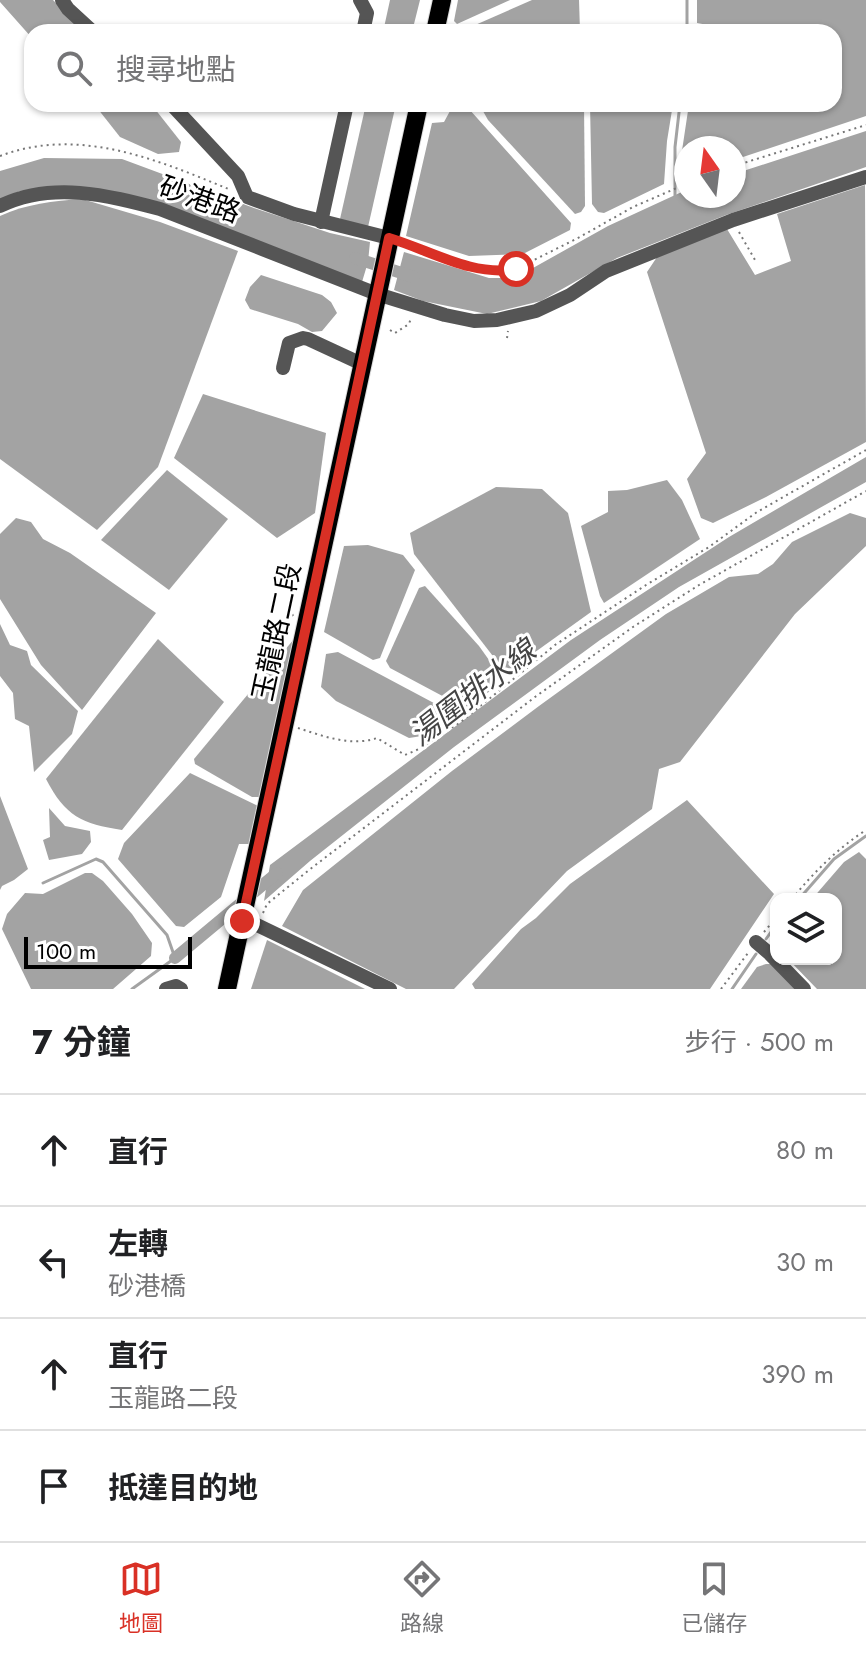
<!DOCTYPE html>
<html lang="zh-TW">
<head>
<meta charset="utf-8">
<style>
	:root { --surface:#fff; --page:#f6f6f6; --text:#202124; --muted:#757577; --line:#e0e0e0; --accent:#d93025 }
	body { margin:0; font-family:Jost,"Noto Sans TC",sans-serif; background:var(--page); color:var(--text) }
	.controls { position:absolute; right:24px; bottom:24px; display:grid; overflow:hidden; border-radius:16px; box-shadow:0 2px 6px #0004 }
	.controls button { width:72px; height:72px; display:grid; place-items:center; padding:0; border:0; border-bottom:2px solid var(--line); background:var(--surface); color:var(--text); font:40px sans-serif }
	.compass { position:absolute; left:674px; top:136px; width:72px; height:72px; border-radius:50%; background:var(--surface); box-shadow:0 2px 6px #0004; rotate:346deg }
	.scale { position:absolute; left:24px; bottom:20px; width:168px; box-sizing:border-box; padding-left:8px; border:4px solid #000; border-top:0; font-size:22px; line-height:28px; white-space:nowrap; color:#000; -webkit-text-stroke:6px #fff; paint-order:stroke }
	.stop { position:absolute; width:24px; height:24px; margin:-18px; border:6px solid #d93025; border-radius:50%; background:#fff }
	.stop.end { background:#d93025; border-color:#fff; box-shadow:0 2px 8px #0008 }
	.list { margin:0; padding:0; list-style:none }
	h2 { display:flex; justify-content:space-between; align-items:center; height:104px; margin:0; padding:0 32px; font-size:34px }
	h2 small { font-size:26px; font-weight:400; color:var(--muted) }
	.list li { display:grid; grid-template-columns:52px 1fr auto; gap:24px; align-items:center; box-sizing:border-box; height:112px; padding:0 32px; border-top:2px solid var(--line) }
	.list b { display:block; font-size:30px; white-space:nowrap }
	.list p { margin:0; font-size:26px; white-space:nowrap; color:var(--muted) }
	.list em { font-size:26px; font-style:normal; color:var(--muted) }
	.icon { flex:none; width:44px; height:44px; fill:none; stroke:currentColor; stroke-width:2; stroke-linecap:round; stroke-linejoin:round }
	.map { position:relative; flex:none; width:866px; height:989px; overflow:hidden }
	.search { position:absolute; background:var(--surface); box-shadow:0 2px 6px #0004; left:24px; right:24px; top:24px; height:88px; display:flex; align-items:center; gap:20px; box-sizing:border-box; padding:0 28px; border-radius:24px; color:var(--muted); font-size:30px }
	.sheet { height:552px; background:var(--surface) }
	nav { display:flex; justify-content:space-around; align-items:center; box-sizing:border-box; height:112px; border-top:2px solid var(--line); background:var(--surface); font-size:22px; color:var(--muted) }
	nav a { display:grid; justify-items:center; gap:4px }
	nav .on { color:var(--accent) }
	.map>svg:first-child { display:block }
	.water { fill:#a3a3a3 }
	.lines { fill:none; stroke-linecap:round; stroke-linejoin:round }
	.stream { stroke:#a3a3a3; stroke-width:3 }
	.canal { stroke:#a3a3a3; stroke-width:12 }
	.major-casing { stroke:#dbdbdb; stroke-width:20 }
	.path { stroke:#777; stroke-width:2; stroke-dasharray:2 4; stroke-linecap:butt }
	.minor { stroke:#555; stroke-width:14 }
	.major { stroke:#000; stroke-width:18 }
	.route { stroke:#d93025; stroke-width:10 }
	.labels { text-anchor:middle; stroke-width:6; stroke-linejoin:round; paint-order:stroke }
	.street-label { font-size:28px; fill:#000; stroke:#fff }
	.water-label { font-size:30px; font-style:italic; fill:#444; stroke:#fff }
</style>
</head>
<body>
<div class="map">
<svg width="866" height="989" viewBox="0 0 866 989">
	<rect width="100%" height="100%" fill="#fff"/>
	<!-- water -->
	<g class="water">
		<polygon points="0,0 53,0 84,32 32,32 32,38 0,2"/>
		<polygon points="390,0 420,0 412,32 383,32"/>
		<polygon points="458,0 510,0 457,24 454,21"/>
		<polygon points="532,0 579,0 580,32 465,32 466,29"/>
		<polygon points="697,0 866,0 866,116 734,160 734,148 686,148 686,175 684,176 680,164 689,104 834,104 834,32 709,32 708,25 697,23"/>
		<polygon points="94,104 151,104 181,142 179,152 158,154 120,137"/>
		<polygon points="366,104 396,104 368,227 340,219"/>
		<polygon points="479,104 584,104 585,206 581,212 575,214 488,120"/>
		<polygon points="590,104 673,104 667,141 664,184 604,213 598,212 592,204"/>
		<polygon points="469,109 571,223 570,230 523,254 469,256 406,236 432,123 444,122 450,111"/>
		<polygon points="866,131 866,167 726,215 617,258 541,301 487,314 423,301 394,290 404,252 489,278 500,278 533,268 608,226 686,190 686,196 734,196 734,174"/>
		<polygon points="44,158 122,159 257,209 330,233 370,242 368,262 362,282 275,250 69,187 20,191 0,200 0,171"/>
		<polygon points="865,185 866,442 766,497 713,523 701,518 687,479 706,453 647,272 657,257 727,229 755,275 791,261 777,214"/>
		<path d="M82,199l78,23 78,29 -80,216 -61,63 -97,-71v-243c25,-12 54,-15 82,-17z"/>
		<polygon points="261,275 322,295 331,302 337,313 322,331 312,332 298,324 250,309 245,300 250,287"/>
		<polygon points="203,394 326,433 315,513 277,538 174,458"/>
		<polygon points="866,457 866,482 679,587 600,640 454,747 310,861 264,901 270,865 571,640 729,537"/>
		<polygon points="167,470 228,519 169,590 101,540"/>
		<polygon points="667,480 682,500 700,539 604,603 600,596 581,526 608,512 608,491 627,490"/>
		<polygon points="496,487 542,489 568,513 591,612 506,673 414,554 410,533"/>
		<polygon points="850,513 866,518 866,546 795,614 680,762 659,769 652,809 567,871 454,989 406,989 282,926 303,890 452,771 539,706 666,614 729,577 758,574 773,564 792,542"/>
		<polygon points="16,518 31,522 43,539 70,553 156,613 82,710 41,665 0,599 0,534"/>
		<polygon points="368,545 403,555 415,570 380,658 373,660 324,632 344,546"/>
		<polygon points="425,586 479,646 499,674 494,688 470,706 463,707 390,668 386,661 419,588"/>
		<polygon points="0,624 10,645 27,651 31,665 78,711 72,734 34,772 29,726 15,719 13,693 0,676"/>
		<path d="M158,639l66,63 -102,128c-40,-6 -57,-14 -76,-51z"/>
		<polygon points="294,639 261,797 252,797 195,764 194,759"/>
		<polygon points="338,652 447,710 449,716 422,736 409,738 336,701 321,687 326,654"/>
		<polygon points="190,773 258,806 252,844 239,844 221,897 184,927 176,926 118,859 124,843"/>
		<polygon points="0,796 28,869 14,880 2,886 0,890"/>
		<polygon points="687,800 774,894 710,989 475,989 472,984 521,929 536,918 570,884"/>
		<polygon points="49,808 65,826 90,831 91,842 82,854 49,860 43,840 50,837"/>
		<polygon points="859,852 866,859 866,989 817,989 788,959 836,959 836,899 812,899 844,862"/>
		<polygon points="85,873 92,873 103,881 132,914 152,943 151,956 113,989 31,989 2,929 7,914 25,893 43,894"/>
		<polygon points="267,940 365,989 251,989"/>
		<polygon points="766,964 771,964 796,989 741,989 757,967"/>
	</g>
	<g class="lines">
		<!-- stream -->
		<g class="stream">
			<polyline points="687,0 687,32"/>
			<polyline points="675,199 675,147 680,104"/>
			<polyline points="43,883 96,859 103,862 167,935 175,958 132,989"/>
			<polyline points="799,899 834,859 866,836"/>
			<polyline points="766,939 776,925"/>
			<polyline points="732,989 756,954"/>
		</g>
		<!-- canal -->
		<g class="canal">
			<polyline points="355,258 414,277"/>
			<polyline points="175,958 277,873"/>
		</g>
		<!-- major casing -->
		<g class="major-casing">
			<g id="major">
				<polyline points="435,32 442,0"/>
				<polyline points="227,989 419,104"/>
			</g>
		</g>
		<!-- path -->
		<g class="path">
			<path d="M0,156c79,-30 158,4 231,34"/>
			<polyline points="734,166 866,125"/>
			<polyline points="739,232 755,260"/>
			<polyline points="404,243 477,269 500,272 516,269 578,238 633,207 686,184"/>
			<polyline points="390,330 395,333 409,324 411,318"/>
			<polyline points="507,338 508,331"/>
			<polyline points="292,603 290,609 293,616"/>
			<path d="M298,728c25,8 53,19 79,10l28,17 14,-6 43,-28 93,-76 91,-60 63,-38 48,-35 109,-62"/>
			<path d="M792,899c22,-27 45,-50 74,-69"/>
			<polyline points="263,913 267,904 309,870 535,697 633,627 699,585 866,491"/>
			<polyline points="764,932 776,918"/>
			<polyline points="721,989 748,953"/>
		</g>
		<!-- minor -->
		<g class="minor">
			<polyline points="62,0 68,9 93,32"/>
			<polyline points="360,0 367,13 363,32"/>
			<polyline points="171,104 238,176 247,197 294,214 389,238"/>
			<path d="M0,206c52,-25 107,-11 160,3l217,85 68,21 29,6 23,-1 39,-9 34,-16 36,-24 127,-51 133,-43"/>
			<polyline points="321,222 347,104"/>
			<polyline points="283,368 289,343 303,338 308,339 362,364"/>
			<polyline points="242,921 257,925 390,989"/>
			<polyline points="756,942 770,954 804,989"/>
			<polyline points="166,989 176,986 181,989"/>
		</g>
		<!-- major -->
		<use href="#major" class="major"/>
	</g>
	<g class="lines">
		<!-- route -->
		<path class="route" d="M242,921l43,-196 104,-487c41,12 83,39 127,31"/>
	</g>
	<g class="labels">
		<!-- street labels -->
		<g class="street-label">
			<text transform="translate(200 199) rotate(20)" y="10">砂港路</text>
			<text transform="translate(276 632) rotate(-78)" y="10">玉龍路二段</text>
		</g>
		<!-- water labels -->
		<g class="water-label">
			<text transform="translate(473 693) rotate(-38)" y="10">湯圍排水線</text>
		</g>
	</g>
</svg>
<div class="controls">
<button><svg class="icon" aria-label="layers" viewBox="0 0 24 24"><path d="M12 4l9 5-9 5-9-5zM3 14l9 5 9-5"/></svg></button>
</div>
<svg class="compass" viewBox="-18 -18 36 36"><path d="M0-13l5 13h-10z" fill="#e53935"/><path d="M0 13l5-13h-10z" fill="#757577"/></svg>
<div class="scale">100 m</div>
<div class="stop" style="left:516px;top:269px"></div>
<div class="stop end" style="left:242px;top:921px"></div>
<div class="search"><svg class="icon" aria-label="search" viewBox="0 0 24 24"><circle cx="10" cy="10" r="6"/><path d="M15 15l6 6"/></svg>搜尋地點</div>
</div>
<section class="sheet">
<h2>7 分鐘<small>步行 · 500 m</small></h2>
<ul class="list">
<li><svg class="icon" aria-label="ahead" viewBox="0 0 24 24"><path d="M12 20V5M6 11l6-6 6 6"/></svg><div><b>直行</b></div><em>80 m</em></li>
<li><svg class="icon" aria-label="left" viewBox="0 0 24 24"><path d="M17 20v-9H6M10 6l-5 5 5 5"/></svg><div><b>左轉</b><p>砂港橋</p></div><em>30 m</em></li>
<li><svg class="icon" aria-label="ahead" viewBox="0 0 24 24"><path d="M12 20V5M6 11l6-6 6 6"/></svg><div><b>直行</b><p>玉龍路二段</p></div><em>390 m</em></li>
<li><svg class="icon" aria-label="arrive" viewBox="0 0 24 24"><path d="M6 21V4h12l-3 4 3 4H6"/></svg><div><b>抵達目的地</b></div></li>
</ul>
</section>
<nav>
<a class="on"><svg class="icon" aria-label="map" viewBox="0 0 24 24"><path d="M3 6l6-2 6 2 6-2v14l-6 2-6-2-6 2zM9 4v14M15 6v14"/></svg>地圖</a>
<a><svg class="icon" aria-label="directions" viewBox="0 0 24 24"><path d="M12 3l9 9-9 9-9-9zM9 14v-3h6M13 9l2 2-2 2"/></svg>路線</a>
<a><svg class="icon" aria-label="saved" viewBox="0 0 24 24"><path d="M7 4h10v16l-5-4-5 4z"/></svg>已儲存</a>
</nav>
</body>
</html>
